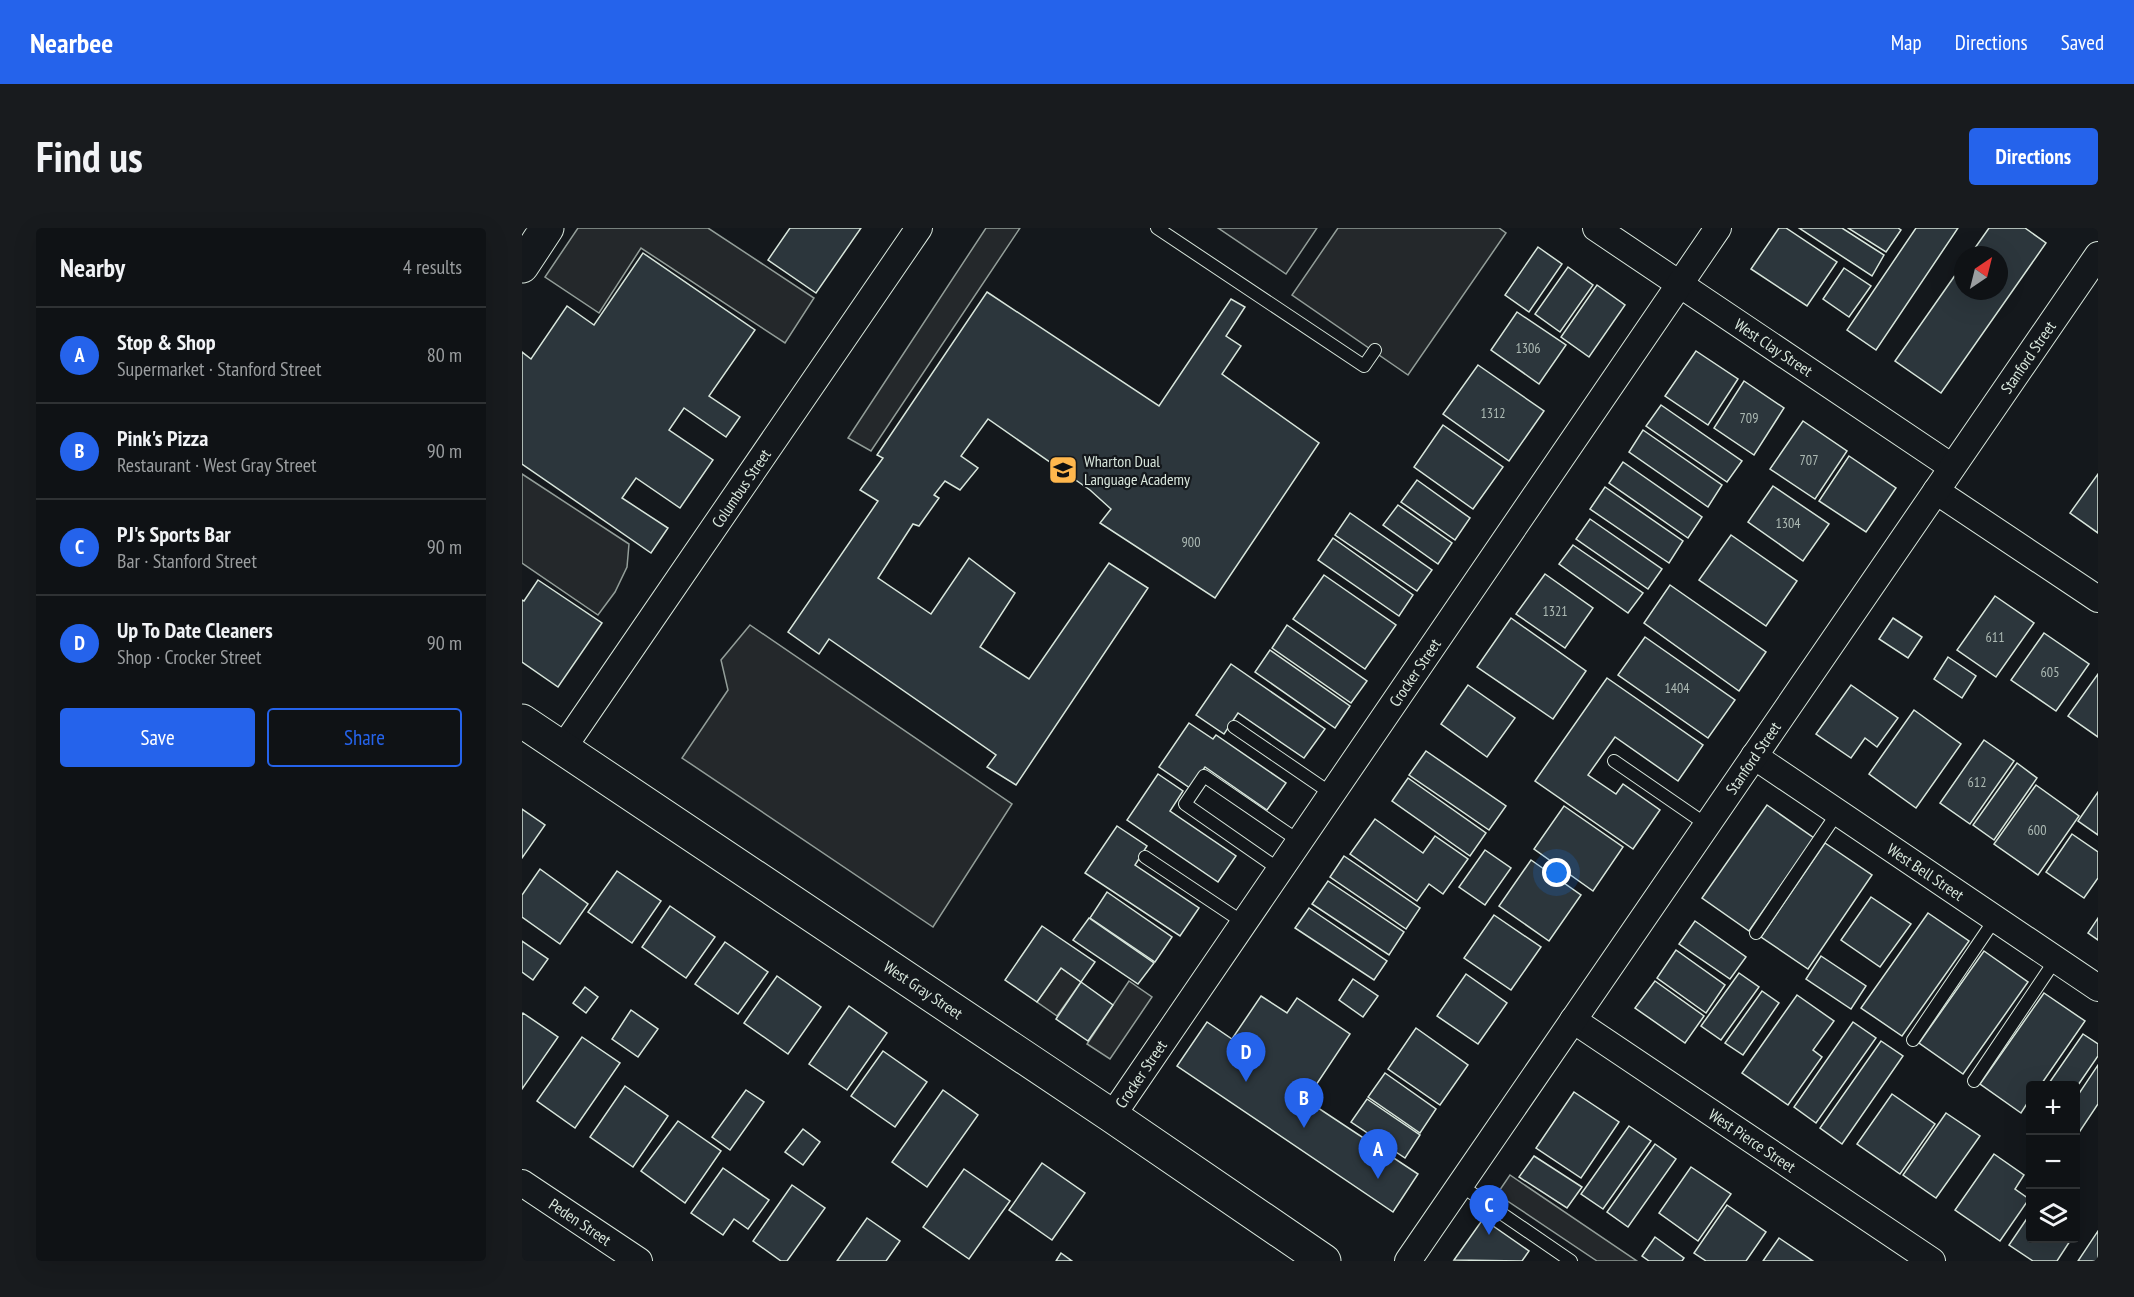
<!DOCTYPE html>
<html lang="en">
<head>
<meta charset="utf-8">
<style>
	:root { --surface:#0f1215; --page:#181b1e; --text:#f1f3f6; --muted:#9b9ea0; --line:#2f3234; --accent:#2563eb }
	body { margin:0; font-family:"PT Sans Narrow",sans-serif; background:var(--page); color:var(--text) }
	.controls { position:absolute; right:18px; bottom:18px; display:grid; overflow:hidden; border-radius:6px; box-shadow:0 6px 24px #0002 }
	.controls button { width:54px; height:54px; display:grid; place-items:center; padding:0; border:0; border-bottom:2px solid var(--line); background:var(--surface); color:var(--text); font:30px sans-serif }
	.compass { position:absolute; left:1432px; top:18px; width:54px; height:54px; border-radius:50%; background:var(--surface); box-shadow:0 6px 24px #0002; rotate:35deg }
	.you { position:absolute; left:1035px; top:645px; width:21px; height:21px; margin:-15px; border:4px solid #fff; border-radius:50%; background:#1a73e8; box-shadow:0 0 0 9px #1a73e833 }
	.badge { display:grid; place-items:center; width:39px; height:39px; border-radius:50%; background:var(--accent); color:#fff; font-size:20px; font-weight:700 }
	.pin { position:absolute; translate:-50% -50px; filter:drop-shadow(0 2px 3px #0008) }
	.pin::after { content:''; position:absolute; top:32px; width:21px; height:18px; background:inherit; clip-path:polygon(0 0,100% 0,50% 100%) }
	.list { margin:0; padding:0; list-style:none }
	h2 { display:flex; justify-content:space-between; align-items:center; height:78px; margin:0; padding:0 24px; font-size:26px }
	h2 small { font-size:20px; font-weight:400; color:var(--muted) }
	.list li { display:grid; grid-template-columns:39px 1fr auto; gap:18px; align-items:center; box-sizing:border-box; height:96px; padding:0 24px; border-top:2px solid var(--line) }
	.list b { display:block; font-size:22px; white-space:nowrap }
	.list p { margin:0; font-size:20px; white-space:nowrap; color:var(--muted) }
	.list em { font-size:20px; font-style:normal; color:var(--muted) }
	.actions { display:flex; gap:12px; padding:18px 24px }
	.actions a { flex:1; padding:14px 0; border:2px solid var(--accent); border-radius:6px; text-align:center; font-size:21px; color:var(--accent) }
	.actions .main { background:var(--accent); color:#fff }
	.icon { flex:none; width:33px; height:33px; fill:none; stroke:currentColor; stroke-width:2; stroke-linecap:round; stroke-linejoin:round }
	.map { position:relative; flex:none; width:1576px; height:1033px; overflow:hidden; border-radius:6px }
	header { display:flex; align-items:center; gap:36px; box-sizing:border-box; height:84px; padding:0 30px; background:var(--accent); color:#fff }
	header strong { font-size:28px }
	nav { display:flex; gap:33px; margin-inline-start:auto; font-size:21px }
	.intro { display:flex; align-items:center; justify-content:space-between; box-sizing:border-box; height:144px; padding:0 36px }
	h1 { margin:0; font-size:42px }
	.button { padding:15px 27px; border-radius:6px; background:var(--accent); color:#fff; font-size:21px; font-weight:700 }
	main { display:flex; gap:36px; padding:0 36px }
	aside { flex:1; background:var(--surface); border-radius:6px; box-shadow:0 6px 24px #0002 }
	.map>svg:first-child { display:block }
	.green { fill:#202428; stroke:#939e99; stroke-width:1.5 }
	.parking { fill:#24282b; stroke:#939e99; stroke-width:1.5 }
	.building { fill:#2c363c; stroke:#d8e6dc; stroke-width:1.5 }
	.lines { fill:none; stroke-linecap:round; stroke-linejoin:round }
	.lane-casing { stroke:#d8e6dc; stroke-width:14 }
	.street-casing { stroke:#d8e6dc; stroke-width:28 }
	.secondary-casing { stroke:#d8e6dc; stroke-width:35 }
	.lane { stroke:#14181c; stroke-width:12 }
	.street { stroke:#14181c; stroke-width:26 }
	.secondary { stroke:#14181c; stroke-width:33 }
	.labels { text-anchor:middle; stroke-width:4.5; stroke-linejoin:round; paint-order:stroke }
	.number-label { font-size:14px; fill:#adbab4 }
	.street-label { font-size:16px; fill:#d8e6dc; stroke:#14181c }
	.poi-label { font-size:16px; fill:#d8e6dc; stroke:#14181c; text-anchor:start }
</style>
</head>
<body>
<header>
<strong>Nearbee</strong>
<nav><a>Map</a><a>Directions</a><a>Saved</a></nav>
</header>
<div class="intro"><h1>Find us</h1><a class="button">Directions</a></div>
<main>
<aside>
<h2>Nearby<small>4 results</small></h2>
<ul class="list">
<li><span class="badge">A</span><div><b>Stop &amp; Shop</b><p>Supermarket · Stanford Street</p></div><em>80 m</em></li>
<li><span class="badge">B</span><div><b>Pink's Pizza</b><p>Restaurant · West Gray Street</p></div><em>90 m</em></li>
<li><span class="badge">C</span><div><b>PJ's Sports Bar</b><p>Bar · Stanford Street</p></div><em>90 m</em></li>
<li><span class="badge">D</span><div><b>Up To Date Cleaners</b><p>Shop · Crocker Street</p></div><em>90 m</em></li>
</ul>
<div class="actions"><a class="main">Save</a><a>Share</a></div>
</aside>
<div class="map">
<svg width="1576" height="1033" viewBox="0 0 1576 1033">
	<rect width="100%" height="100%" fill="#14181c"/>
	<!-- green -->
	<polygon class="green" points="696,0 795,0 764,46"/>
	<!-- parking -->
	<g class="parking">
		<polygon points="56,0 186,0 292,70 263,115 119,20 77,85 23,49"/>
		<polygon points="464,0 498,0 349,223 326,210"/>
		<polygon points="816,0 977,0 984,5 886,147 770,67"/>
		<polygon points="0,246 107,316 105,339 93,364 76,387 0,335"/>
		<polygon points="228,397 490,576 411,699 160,530 206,462 199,432"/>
		<polygon points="539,740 559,754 535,788 515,774"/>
		<polygon points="607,753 630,769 588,831 565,816"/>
		<polygon points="988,947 1115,1033 1075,1033 975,966"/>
	</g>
	<!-- building -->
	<g class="building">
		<polygon points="268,0 339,0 294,65 246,32"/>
		<polygon points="1257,0 1264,0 1315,34 1285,78 1229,41"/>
		<polygon points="1277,0 1320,0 1362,27 1350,48"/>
		<polygon points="1326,0 1376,0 1379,2 1364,24"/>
		<polygon points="1394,0 1436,0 1354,122 1325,102"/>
		<polygon points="1467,0 1503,0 1524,15 1419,165 1373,133 1441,36 1441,63 1477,63 1477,27 1448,27"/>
		<polygon points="1016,19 1040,36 1007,84 983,67"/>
		<polygon points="121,25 233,102 187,168 218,189 204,209 162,180 147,202 191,232 158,280 114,250 100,270 146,300 129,325 0,236 0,124 9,131 45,78 72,97"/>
		<polygon points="1046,39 1071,57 1038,104 1013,86"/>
		<polygon points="1322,40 1349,58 1327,89 1301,71"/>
		<polygon points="1075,57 1103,77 1067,129 1039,109"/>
		<polygon points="465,64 637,178 709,71 723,79 704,108 719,118 700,146 797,215 693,370 578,295 589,281 568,262 466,191 439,228 456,240 438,262 423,253 412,267 417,270 397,298 391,296 356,350 409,386 447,330 493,365 458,419 507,451 587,335 626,360 494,557 465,539 474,527 307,411 297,426 266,404 356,273 338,262 361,230 355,227"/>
		<polygon points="995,84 1044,117 1017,156 969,122"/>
		<polygon points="1174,123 1216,151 1186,197 1143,168"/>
		<polygon points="956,137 1022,183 987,233 921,186"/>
		<polygon points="1222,153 1262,180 1232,227 1192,200"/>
		<polygon points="1139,177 1220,233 1205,254 1124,198"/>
		<polygon points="1281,193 1325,223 1293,271 1248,241"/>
		<polygon points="921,197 981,239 951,281 892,239"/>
		<polygon points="1121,202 1200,257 1186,279 1107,224"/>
		<polygon points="1327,228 1374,260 1344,304 1297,273"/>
		<polygon points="1101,234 1180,289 1166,310 1087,255"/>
		<polygon points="1576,246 1576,305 1548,285"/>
		<polygon points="895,252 948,290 933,312 879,274"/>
		<polygon points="1251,258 1307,296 1281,333 1226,294"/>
		<polygon points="1083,259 1161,313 1147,335 1068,281"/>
		<polygon points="876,277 930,315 916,336 861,297"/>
		<polygon points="828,285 910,342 895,363 813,307"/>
		<polygon points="1068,291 1140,341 1126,361 1054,311"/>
		<polygon points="1209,307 1275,353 1244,398 1177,352"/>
		<polygon points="811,310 891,367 877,388 796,332"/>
		<polygon points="1051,317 1121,365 1106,385 1037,336"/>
		<polygon points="1023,346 1071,380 1043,420 994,386"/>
		<polygon points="802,347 874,397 843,441 771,391"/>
		<polygon points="16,352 80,395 36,459 0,434 0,372 2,373"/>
		<polygon points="1148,357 1244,424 1217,463 1122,395"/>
		<polygon points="1473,368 1512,395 1474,449 1435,422"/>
		<polygon points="989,390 1064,443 1031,491 955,439"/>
		<polygon points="1371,390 1400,409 1386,430 1357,411"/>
		<polygon points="765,397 845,453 829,475 750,420"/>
		<polygon points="1522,405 1567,436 1534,483 1489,452"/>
		<polygon points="1123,409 1213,472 1186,510 1096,447"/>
		<polygon points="748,422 828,478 813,500 733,444"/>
		<polygon points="1426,429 1454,448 1440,470 1412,451"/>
		<polygon points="709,436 803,501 782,530 716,485 702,506 674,487"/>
		<polygon points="1576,446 1576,509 1546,488"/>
		<polygon points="1085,450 1181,517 1156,553 1093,509 1066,547 1094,566 1101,556 1138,582 1111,621 1013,553"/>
		<polygon points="946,457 993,490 965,529 919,496"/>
		<polygon points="1329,457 1376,490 1355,519 1343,510 1329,530 1294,506"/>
		<polygon points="1392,482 1439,516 1394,580 1347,546"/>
		<polygon points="667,495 691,511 694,507 764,555 745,582 683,539 668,560 637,539"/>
		<polygon points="1462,512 1492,533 1448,596 1418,575"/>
		<polygon points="904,523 984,578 967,602 887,547"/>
		<polygon points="1495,535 1515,550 1472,612 1451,597"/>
		<polygon points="636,546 661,563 648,583 714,628 696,654 605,592"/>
		<polygon points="886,550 964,605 948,628 870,573"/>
		<polygon points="1514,557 1557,588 1516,647 1472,616"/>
		<polygon points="1576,564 1576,607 1556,593"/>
		<polygon points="1245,577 1292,610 1227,703 1180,670"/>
		<polygon points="1042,578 1101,619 1071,663 1012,621"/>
		<polygon points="0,581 23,597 0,630"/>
		<polygon points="853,591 901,625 913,608 946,631 921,666 907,656 895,673 828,626"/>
		<polygon points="595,598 625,618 613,637 677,680 658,708 563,645"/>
		<polygon points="1550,606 1576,624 1576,650 1562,670 1524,644"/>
		<polygon points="1303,615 1350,647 1286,741 1239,709"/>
		<polygon points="963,622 989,640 963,677 937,659"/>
		<polygon points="822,628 898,680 884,701 808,649"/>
		<polygon points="1009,632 1059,667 1027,713 977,678"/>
		<polygon points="18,641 66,676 38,716 0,689 0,667"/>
		<polygon points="95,643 139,673 110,715 66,684"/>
		<polygon points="806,653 882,704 867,727 790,676"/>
		<polygon points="585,664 650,709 633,734 568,690"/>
		<polygon points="1349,669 1389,696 1358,739 1319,712"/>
		<polygon points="148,678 193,709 164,750 120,719"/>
		<polygon points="787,680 865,733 852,752 773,700"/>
		<polygon points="1406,685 1447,713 1380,808 1339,780"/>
		<polygon points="972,687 1019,719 989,762 942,730"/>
		<polygon points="567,690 632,735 616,756 551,712"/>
		<polygon points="1576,690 1576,712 1566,705"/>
		<polygon points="1173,693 1224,729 1208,751 1157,716"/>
		<polygon points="520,698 573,734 559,754 539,740 515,774 483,752"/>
		<polygon points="0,713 26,731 11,752 0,744"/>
		<polygon points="203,714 246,744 216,786 173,756"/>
		<polygon points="1154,722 1203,757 1184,785 1135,750"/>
		<polygon points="1462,723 1506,754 1441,846 1397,815"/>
		<polygon points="1299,728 1344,758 1329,781 1284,751"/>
		<polygon points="1217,745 1237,759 1199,812 1179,798"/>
		<polygon points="944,746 985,775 956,816 915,788"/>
		<polygon points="255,748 299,779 266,826 222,795"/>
		<polygon points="831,751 856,768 841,789 817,772"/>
		<polygon points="1133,753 1182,788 1163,815 1113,780"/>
		<polygon points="559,754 591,777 566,813 534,791"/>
		<polygon points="63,759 76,769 64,785 51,775"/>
		<polygon points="1240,763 1257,775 1221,827 1203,815"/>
		<polygon points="1522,765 1563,793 1518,858 1508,858 1508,871 1499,885 1458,856"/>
		<polygon points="1275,767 1312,793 1291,822 1300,829 1266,877 1220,845"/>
		<polygon points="739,768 765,785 775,770 828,806 784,872 896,946 871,984 655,838 685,794 710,811"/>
		<polygon points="327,778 365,805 325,862 287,836"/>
		<polygon points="109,782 136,801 116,829 90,811"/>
		<polygon points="1,785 36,809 0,861 0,787"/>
		<polygon points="1331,794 1354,810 1294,895 1272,879"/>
		<polygon points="894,800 946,837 918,877 866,841"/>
		<polygon points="1561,806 1576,816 1576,828 1554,860 1554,858 1525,858"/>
		<polygon points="60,809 98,835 53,900 15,873"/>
		<polygon points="1359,813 1381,828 1320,916 1298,900"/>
		<polygon points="361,823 405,854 373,899 329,868"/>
		<polygon points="1576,837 1576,876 1554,909 1554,870"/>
		<polygon points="863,845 914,881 898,905 846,869"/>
		<polygon points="103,858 146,888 111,939 68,909"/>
		<polygon points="224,862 242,874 208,922 190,909"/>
		<polygon points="421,862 456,887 405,959 370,934"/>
		<polygon points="1052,864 1097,894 1059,950 1014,920"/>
		<polygon points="1370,866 1413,896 1378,946 1335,916"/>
		<polygon points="845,871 898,907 883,930 829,894"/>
		<polygon points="1424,885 1458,908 1414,970 1381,947"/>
		<polygon points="156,893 199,923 163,975 119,943"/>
		<polygon points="1107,898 1129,913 1081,981 1059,966"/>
		<polygon points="281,901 298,914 281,937 263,924"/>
		<polygon points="1133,916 1154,931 1106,999 1085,984"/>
		<polygon points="1472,926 1502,947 1493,961 1507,971 1478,1013 1433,982"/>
		<polygon points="1012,928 1060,959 1045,980 997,949"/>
		<polygon points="520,935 563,965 530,1012 487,982"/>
		<polygon points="1169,939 1209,966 1176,1013 1137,985"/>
		<polygon points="201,940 247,972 226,1001 212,991 201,1007 169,985"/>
		<polygon points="442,941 488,973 447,1031 401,999"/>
		<polygon points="270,957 303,980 265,1033 259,1033 231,1013"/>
		<polygon points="1205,977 1244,1004 1224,1033 1184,1033 1172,1025"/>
		<polygon points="1508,986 1508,1010 1550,1010 1535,1033 1511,1033 1487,1017"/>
		<polygon points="345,990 378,1013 364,1033 315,1033"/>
		<polygon points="961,991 1007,1023 1000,1033 932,1032"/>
		<polygon points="1576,1003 1576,1033 1556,1033"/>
		<polygon points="1133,1009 1162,1030 1160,1033 1127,1033 1120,1028"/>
		<polygon points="1257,1010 1291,1033 1241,1033"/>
		<polygon points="539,1025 550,1033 534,1033"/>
	</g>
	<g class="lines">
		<!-- lane casing -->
		<g class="lane-casing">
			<g id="lane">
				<polyline points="635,0 842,138 853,122"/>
				<polyline points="712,499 810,566"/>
				<polyline points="1092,533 1185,597"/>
				<polyline points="623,629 722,695"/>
				<polyline points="758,642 663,576 682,548 777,613"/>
				<polyline points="1234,705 1316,584"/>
				<polyline points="1391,812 1473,691"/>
				<polyline points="1452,853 1534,731"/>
				<polyline points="938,957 1049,1033"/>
			</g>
		</g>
		<!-- street casing -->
		<g class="street-casing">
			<g id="street">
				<path id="s1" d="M1074,0l356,239"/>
				<polyline points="1414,263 1576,371"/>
				<path id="s2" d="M41,520l356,-520"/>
				<path id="s3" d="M1232,528l344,232"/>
				<path id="s4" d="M1051,792l359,241"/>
				<path id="s5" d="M590,888l606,-888"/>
				<path id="s6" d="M0,955l117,78"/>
				<path id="s7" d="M886,1033l690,-1006"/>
			</g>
		</g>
		<!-- secondary casing -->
		<g class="secondary-casing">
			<g id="secondary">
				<polyline points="0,38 25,0"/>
				<path id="s8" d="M0,493l590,395 212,145"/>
			</g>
		</g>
		<!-- lane -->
		<use href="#lane" class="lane"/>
		<!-- street -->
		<use href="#street" class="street"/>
		<!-- secondary -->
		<use href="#secondary" class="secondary"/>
	</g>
	<!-- icons -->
	<defs>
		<g id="school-square" transform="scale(1.5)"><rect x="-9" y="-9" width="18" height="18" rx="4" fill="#ffb74d" stroke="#14181c"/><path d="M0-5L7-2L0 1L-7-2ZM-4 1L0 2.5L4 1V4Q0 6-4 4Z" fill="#111"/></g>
	</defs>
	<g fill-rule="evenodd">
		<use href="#school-square" x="541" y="242"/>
	</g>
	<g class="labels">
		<!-- number labels -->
		<g class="number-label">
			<text x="1006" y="125">1306</text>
			<text x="971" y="190">1312</text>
			<text x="1227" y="195">709</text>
			<text x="1287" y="237">707</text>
			<text x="1266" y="300">1304</text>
			<text x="669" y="319">900</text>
			<text x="1033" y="388">1321</text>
			<text x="1473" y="414">611</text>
			<text x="1528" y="449">605</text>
			<text x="1155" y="465">1404</text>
			<text x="1455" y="559">612</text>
			<text x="1515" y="607">600</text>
		</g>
		<!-- street labels -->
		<g class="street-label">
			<text dy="6" stroke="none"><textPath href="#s1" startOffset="214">West Clay Street</textPath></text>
			<text dy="6" stroke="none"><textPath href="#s7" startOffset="1096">Stanford Street</textPath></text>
			<text dy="6" stroke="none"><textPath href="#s2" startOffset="315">Columbus Street</textPath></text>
			<text dy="6" stroke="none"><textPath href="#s5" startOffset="537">Crocker Street</textPath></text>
			<text dy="6" stroke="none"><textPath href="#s7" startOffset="610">Stanford Street</textPath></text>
			<text dy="6" stroke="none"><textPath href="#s3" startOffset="207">West Bell Street</textPath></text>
			<text dy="6" stroke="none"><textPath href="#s8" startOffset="483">West Gray Street</textPath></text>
			<text dy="6" stroke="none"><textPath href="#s5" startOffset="51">Crocker Street</textPath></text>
			<text dy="6" stroke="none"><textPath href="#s4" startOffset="216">West Pierce Street</textPath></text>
			<text dy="6" stroke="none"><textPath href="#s6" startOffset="70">Peden Street</textPath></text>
		</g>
		<!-- poi labels -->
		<g class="poi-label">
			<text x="562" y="239">Wharton Dual<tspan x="562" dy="18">Language Academy</tspan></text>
		</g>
	</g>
</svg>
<div class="controls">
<button>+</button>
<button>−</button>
<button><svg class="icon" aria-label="layers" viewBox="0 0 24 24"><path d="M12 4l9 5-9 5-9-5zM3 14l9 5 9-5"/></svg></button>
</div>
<svg class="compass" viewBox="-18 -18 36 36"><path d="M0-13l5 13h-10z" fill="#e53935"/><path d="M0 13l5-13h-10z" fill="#9b9ea0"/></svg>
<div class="you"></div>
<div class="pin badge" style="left:856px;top:951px">A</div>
<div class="pin badge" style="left:782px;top:900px">B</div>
<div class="pin badge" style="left:967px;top:1007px">C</div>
<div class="pin badge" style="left:724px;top:854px">D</div>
</div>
</main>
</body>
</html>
